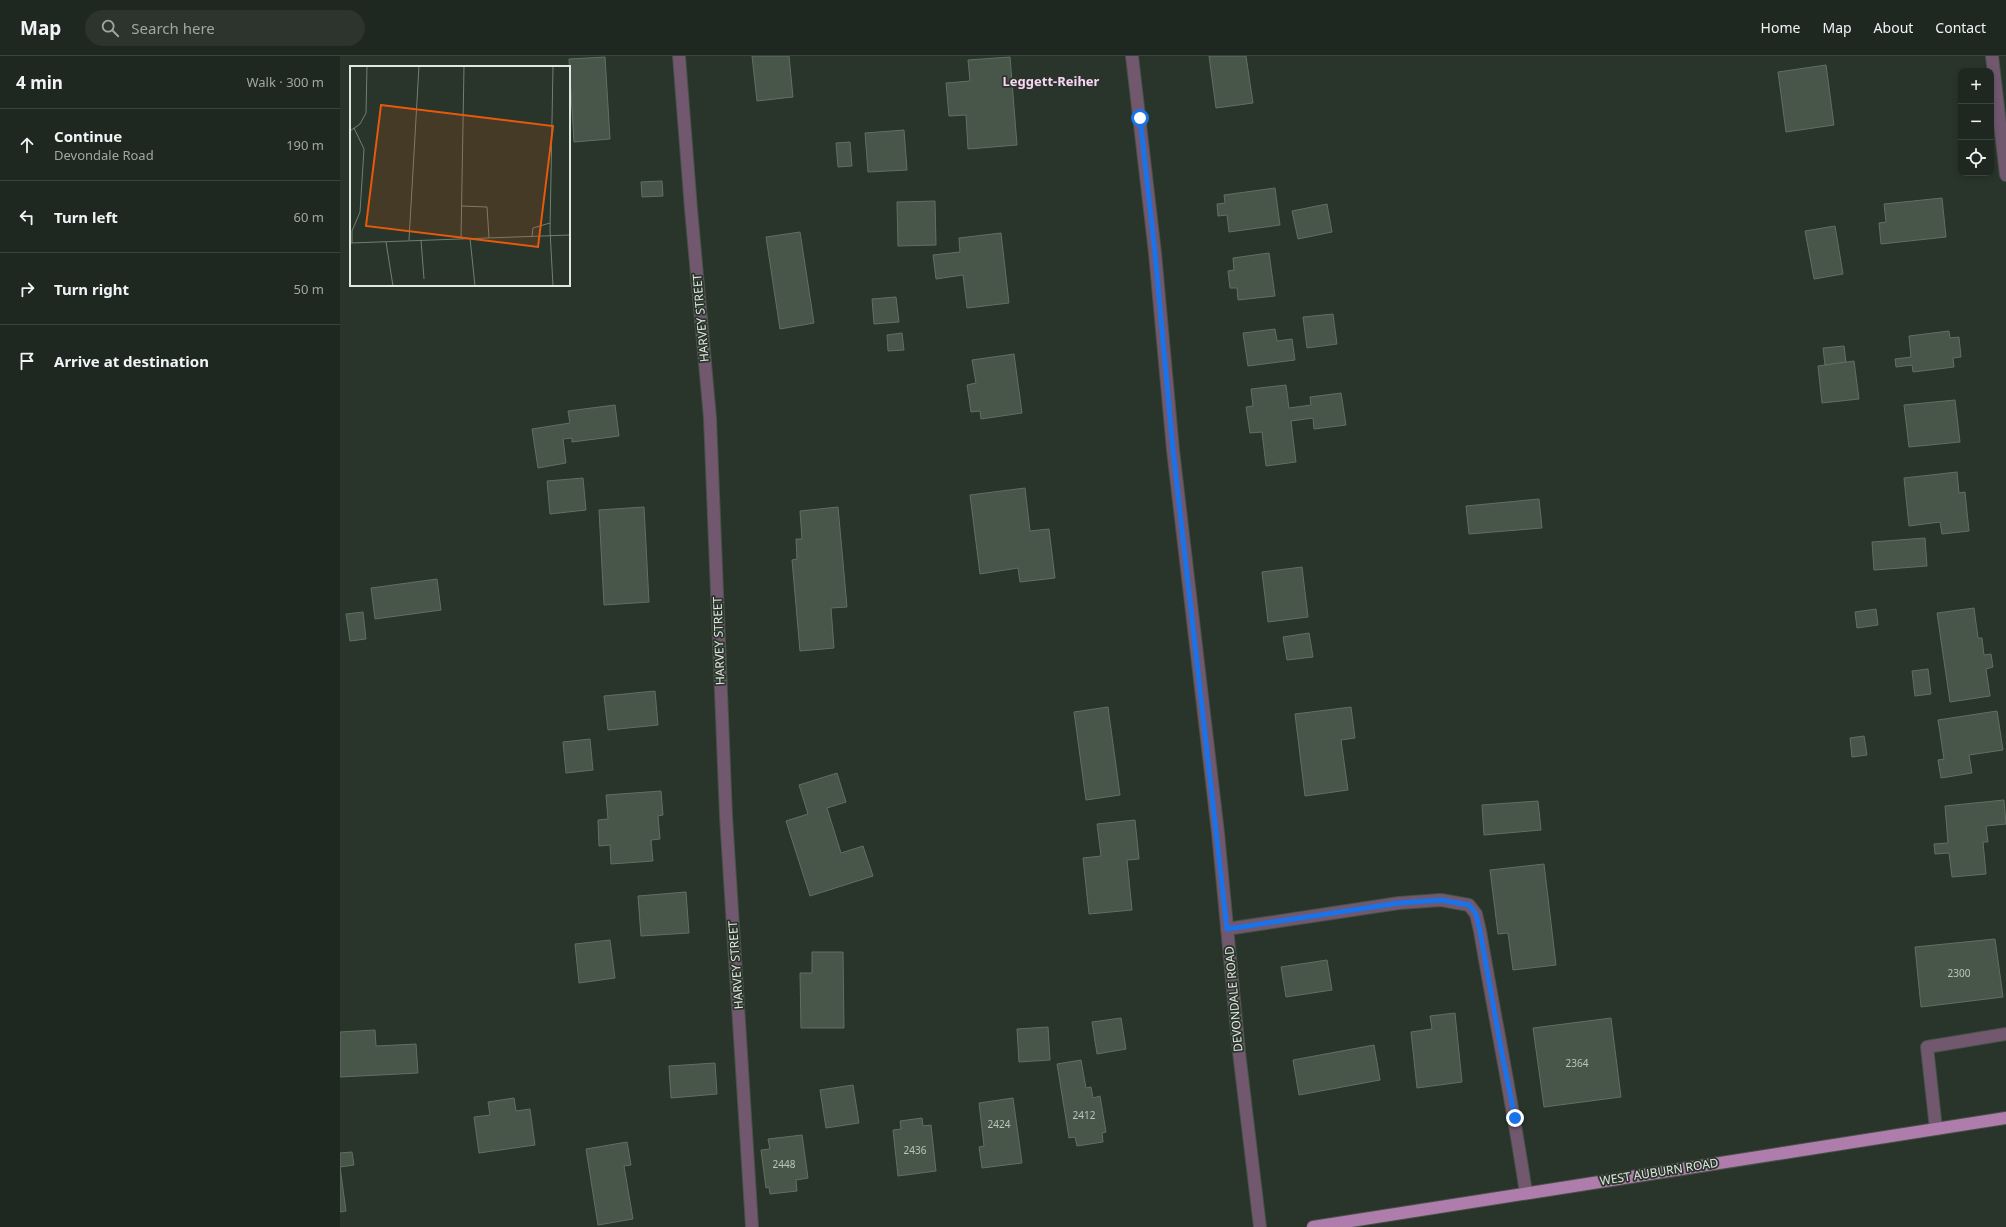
<!DOCTYPE html>
<html lang="en">
<head>
<meta charset="utf-8">
<style>
	:root { --surface:#1f2820; --page:#2c342d; --text:#f1f3f6; --muted:#a1a6a5; --line:#3c443e }
	body { margin:0; font-family:"Noto Sans",sans-serif; background:var(--page); color:var(--text) }
	.controls { position:absolute; right:12px; top:12px; display:grid; overflow:hidden; border-radius:8px; box-shadow:0 2px 6px #0003 }
	.controls button { width:36px; height:36px; display:grid; place-items:center; padding:0; border:0; border-bottom:1px solid var(--line); background:var(--surface); color:var(--text); font:20px sans-serif }
	.stop { position:absolute; width:12px; height:12px; margin:-9px; border:3px solid #1a73e8; border-radius:50%; background:#fff }
	.stop.end { background:#1a73e8; border-color:#fff; box-shadow:0 1px 4px #0008 }
	.list { margin:0; padding:0; list-style:none }
	h2 { display:flex; justify-content:space-between; align-items:center; height:52px; margin:0; padding:0 16px; font-size:17px }
	h2 small { font-size:13px; font-weight:400; color:var(--muted) }
	.list li { display:grid; grid-template-columns:26px 1fr auto; gap:12px; align-items:center; box-sizing:border-box; height:72px; padding:0 16px; border-top:1px solid var(--line) }
	.list b { display:block; font-size:15px; white-space:nowrap }
	.list p { margin:0; font-size:13px; white-space:nowrap; color:var(--muted) }
	.list em { font-size:13px; font-style:normal; color:var(--muted) }
	.icon { flex:none; width:22px; height:22px; fill:none; stroke:currentColor; stroke-width:2; stroke-linecap:round; stroke-linejoin:round }
	.map { position:relative; flex:none; width:1666px; height:1171px; overflow:hidden }
	header { display:flex; align-items:center; gap:24px; box-sizing:border-box; height:56px; padding:0 20px; background:var(--surface); border-bottom:1px solid var(--line) }
	header strong { font-size:19px }
	nav { display:flex; gap:22px; margin-inline-start:auto; font-size:14px }
	.search { width:280px; height:36px; background:var(--page); display:flex; align-items:center; gap:10px; box-sizing:border-box; padding:0 14px; border-radius:22px; color:var(--muted); font-size:15px }
	main { display:flex }
	aside { flex:1; background:var(--surface) }
	.map>svg:first-child { display:block }
	.building { fill:#485649; stroke:#616f62 }
	.lines { fill:none; stroke-linecap:round; stroke-linejoin:round }
	.minor-casing { stroke:#465247; stroke-width:14 }
	.major-casing { stroke:#465247; stroke-width:14 }
	.minor { stroke:#71586f; stroke-width:12 }
	.major { stroke:#af7dac; stroke-width:12 }
	.route { stroke:#1a73e8; stroke-width:5 }
	.labels { text-anchor:middle; stroke-width:3.5; stroke-linejoin:round; paint-order:stroke }
	.number-label { font-size:10px; fill:#bac4ba }
	.street-label { font-size:12px; fill:#e0e8e0; stroke:#29352a }
	.neighbourhood-label { font-size:13px; font-weight:bold; fill:#f9d4f6; stroke:#29352a }
	.inset-road { fill:none; stroke:#727d73; stroke-width:1 }
	.view { fill:#e8590c; fill-opacity:0.15; stroke:#e8590c; stroke-width:2 }
	.inset-edge { fill:none; stroke:#e0e8e0; stroke-width:2 }
</style>
</head>
<body>
<header>
<strong>Map</strong>
<div class="search"><svg class="icon" aria-label="search" viewBox="0 0 24 24"><circle cx="10" cy="10" r="6"/><path d="M15 15l6 6"/></svg>Search here</div>
<nav><a>Home</a><a>Map</a><a>About</a><a>Contact</a></nav>
</header>
<main>
<aside>
<h2>4 min<small>Walk · 300 m</small></h2>
<ul class="list">
<li><svg class="icon" aria-label="ahead" viewBox="0 0 24 24"><path d="M12 20V5M6 11l6-6 6 6"/></svg><div><b>Continue</b><p>Devondale Road</p></div><em>190 m</em></li>
<li><svg class="icon" aria-label="left" viewBox="0 0 24 24"><path d="M17 20v-9H6M10 6l-5 5 5 5"/></svg><div><b>Turn left</b></div><em>60 m</em></li>
<li><svg class="icon" aria-label="right" viewBox="0 0 24 24"><path d="M7 20v-9h11M14 6l5 5-5 5"/></svg><div><b>Turn right</b></div><em>50 m</em></li>
<li><svg class="icon" aria-label="arrive" viewBox="0 0 24 24"><path d="M6 21V4h12l-3 4 3 4H6"/></svg><div><b>Arrive at destination</b></div></li>
</ul>
</aside>
<div class="map">
<svg width="1666" height="1171" viewBox="0 0 1666 1171">
	<rect width="100%" height="100%" fill="#29352a"/>
	<!-- building -->
	<g class="building">
		<polygon points="412,0 449,0 453,41 417,45"/>
		<polygon points="869,0 906,0 913,47 876,52"/>
		<polygon points="265,1 270,83 234,86 229,3"/>
		<polygon points="670,1 677,89 628,93 626,59 609,60 606,27 630,25 628,4"/>
		<polygon points="1486,9 1494,69 1446,76 1438,16"/>
		<polygon points="564,74 567,114 528,116 525,77"/>
		<polygon points="510,86 512,110 498,111 496,87"/>
		<polygon points="322,125 323,140 302,141 301,126"/>
		<polygon points="935,132 940,169 889,176 887,159 878,160 877,148 885,147 884,139"/>
		<polygon points="1602,142 1606,181 1541,188 1539,167 1546,166 1544,148"/>
		<polygon points="595,145 596,189 558,190 557,146"/>
		<polygon points="987,148 992,176 958,183 952,155"/>
		<polygon points="1495,170 1503,218 1474,223 1465,175"/>
		<polygon points="460,176 474,267 440,273 426,181"/>
		<polygon points="661,177 669,247 627,252 623,219 596,223 593,199 620,196 619,182"/>
		<polygon points="929,197 935,240 898,244 897,232 890,232 888,215 894,214 893,202"/>
		<polygon points="556,241 559,266 534,268 532,243"/>
		<polygon points="993,258 997,288 967,292 963,261"/>
		<polygon points="935,273 937,285 952,283 955,304 908,310 903,277"/>
		<polygon points="1609,275 1610,282 1619,281 1621,301 1613,302 1614,311 1573,316 1572,309 1556,311 1555,303 1571,301 1569,280"/>
		<polygon points="562,277 564,294 548,295 547,279"/>
		<polygon points="1504,290 1506,306 1485,309 1483,292"/>
		<polygon points="674,298 682,357 641,363 640,355 631,356 627,329 636,327 632,304"/>
		<polygon points="1514,305 1519,343 1482,347 1478,310"/>
		<polygon points="946,329 949,352 971,349 970,341 1001,337 1006,369 974,373 973,362 951,365 956,406 926,410 922,376 910,377 906,351 913,350 911,333"/>
		<polygon points="1615,344 1620,386 1569,391 1564,349"/>
		<polygon points="275,349 279,380 232,386 232,382 223,383 226,407 198,412 192,373 230,367 228,355"/>
		<polygon points="1617,416 1619,437 1625,436 1629,475 1602,478 1600,466 1569,470 1564,422"/>
		<polygon points="243,422 246,454 210,458 207,425"/>
		<polygon points="685,432 690,475 709,473 715,522 680,526 678,512 640,518 630,439"/>
		<polygon points="1199,443 1202,472 1129,478 1126,450"/>
		<polygon points="304,451 309,546 264,549 259,454"/>
		<polygon points="498,451 507,551 491,552 494,592 460,595 452,504 457,503 456,483 462,483 460,455"/>
		<polygon points="1585,482 1587,510 1534,514 1532,486"/>
		<polygon points="962,511 968,561 928,566 922,516"/>
		<polygon points="97,523 101,554 35,563 31,532"/>
		<polygon points="1634,552 1638,582 1642,582 1644,599 1651,598 1653,611 1646,613 1650,640 1610,646 1597,557"/>
		<polygon points="1536,553 1538,569 1517,572 1515,556"/>
		<polygon points="23,556 26,583 10,585 6,558"/>
		<polygon points="969,577 973,601 947,604 943,581"/>
		<polygon points="1588,613 1591,638 1575,640 1572,615"/>
		<polygon points="315,635 318,669 268,674 264,640"/>
		<polygon points="768,651 780,739 746,744 734,656"/>
		<polygon points="1011,651 1015,682 1001,684 1008,734 965,740 955,658"/>
		<polygon points="1657,655 1663,694 1629,699 1632,717 1601,722 1598,704 1604,703 1598,664"/>
		<polygon points="1524,680 1527,699 1512,701 1510,682"/>
		<polygon points="250,683 253,714 226,717 223,686"/>
		<polygon points="497,717 506,746 487,752 501,797 523,790 533,820 470,840 446,765 468,758 459,729"/>
		<polygon points="321,735 323,759 318,760 320,783 311,784 313,805 271,808 270,789 259,790 258,764 268,763 266,739"/>
		<polygon points="1664,744 1666,768 1646,770 1648,786 1643,786 1646,818 1612,821 1609,797 1595,798 1594,788 1608,787 1605,750"/>
		<polygon points="1198,745 1201,774 1144,779 1142,749"/>
		<polygon points="795,764 799,803 787,804 792,854 749,858 743,802 761,800 757,768"/>
		<polygon points="1204,808 1216,909 1173,914 1168,877 1158,878 1150,814"/>
		<polygon points="346,836 349,877 301,880 298,840"/>
		<polygon points="1655,883 1663,941 1581,951 1575,891"/>
		<polygon points="270,884 275,922 239,927 235,888"/>
		<polygon points="472,896 503,896 504,972 461,972 460,917 472,917"/>
		<polygon points="987,904 992,934 946,941 941,911"/>
		<polygon points="1115,957 1122,1026 1077,1032 1071,976 1092,973 1090,960"/>
		<polygon points="781,962 786,993 757,998 752,966"/>
		<polygon points="1271,962 1281,1041 1204,1051 1193,972"/>
		<polygon points="708,971 710,1004 679,1006 677,973"/>
		<polygon points="35,974 36,990 76,988 78,1017 0,1021 0,976"/>
		<polygon points="1034,989 1040,1024 959,1039 953,1004"/>
		<polygon points="741,1004 746,1032 751,1031 753,1042 760,1040 766,1076 762,1077 763,1086 737,1090 735,1081 729,1082 717,1008"/>
		<polygon points="375,1007 377,1038 331,1042 329,1010"/>
		<polygon points="513,1029 519,1067 486,1072 480,1034"/>
		<polygon points="174,1042 176,1055 190,1053 195,1089 139,1097 134,1061 150,1059 148,1046"/>
		<polygon points="673,1042 682,1107 642,1112 639,1091 644,1090 639,1047"/>
		<polygon points="582,1062 583,1070 591,1069 596,1115 558,1120 553,1074 561,1073 560,1065"/>
		<polygon points="462,1079 468,1122 456,1124 457,1135 430,1138 429,1131 426,1132 421,1094 430,1093 428,1083"/>
		<polygon points="287,1086 291,1109 284,1110 293,1163 258,1169 246,1093"/>
		<polygon points="12,1096 14,1109 0,1111 6,1155 0,1156 0,1097"/>
	</g>
	<g class="lines">
		<!-- minor casing -->
		<g class="minor-casing">
			<g id="minor">
				<polyline points="339,0 351,153 370,362 386,760 412,1171"/>
				<polyline points="792,0 815,197 833,394 878,777 899,996 920,1171"/>
				<polyline points="1652,0 1666,119"/>
				<path d="M887,873l172,-26 42,-3 28,5 7,9 4,17c15,88 33,174 46,262"/>
				<polyline points="1596,1073 1587,991 1666,978"/>
			</g>
		</g>
		<!-- major casing -->
		<g class="major-casing">
			<polyline id="major" points="973,1171 1666,1062"/>
		</g>
		<!-- minor -->
		<use href="#minor" class="minor"/>
		<!-- major -->
		<use href="#major" class="major"/>
	</g>
	<g class="lines">
		<!-- route -->
		<polyline class="route" points="800,62 815,197 833,394 887,873 1059,847 1101,844 1129,849 1136,858 1140,875 1162,998 1175,1062"/>
	</g>
	<g class="labels">
		<!-- number labels -->
		<g class="number-label">
			<text x="1619" y="921">2300</text>
			<text x="1237" y="1011">2364</text>
			<text x="744" y="1063">2412</text>
			<text x="659" y="1072">2424</text>
			<text x="575" y="1098">2436</text>
			<text x="444" y="1112">2448</text>
		</g>
		<!-- street labels -->
		<g class="street-label">
			<text transform="translate(361 262) rotate(-95)" y="4">HARVEY STREET</text>
			<text transform="translate(379 585) rotate(-92)" y="4">HARVEY STREET</text>
			<text transform="translate(396 909) rotate(-94)" y="4">HARVEY STREET</text>
			<text transform="translate(894 943) rotate(-95)" y="4">DEVONDALE ROAD</text>
			<text transform="translate(1319 1116) rotate(-9)" y="4">WEST AUBURN ROAD</text>
		</g>
		<!-- neighbourhood labels -->
		<g class="neighbourhood-label">
			<text x="711" y="30">Leggett-Reiher</text>
		</g>
	</g>
	<!-- overview -->
	<g transform="translate(10 10)">
		<rect width="220" height="220" fill="#29352a"/>
		<path class="inset-road" d="M0,65l10,-7 6,-11 1,-47M112,140l25,1 2,31M182,170l1,-8 17,-5M120,172l5,48M111,173l3,-173M59,174l10,-174M71,174l3,39M36,176l7,44M0,177l220,-8M2,177v-12l8,-19 4,-63 -10,-21M203,220l-3,-56 3,-164"/>
		<path class="view" d="M31,39l172,21 -15,121 -172,-21z"/>
		<rect width="220" height="220" class="inset-edge"/>
	</g>
</svg>
<div class="controls">
<button>+</button>
<button>−</button>
<button><svg class="icon" aria-label="locate" viewBox="0 0 24 24"><circle cx="12" cy="12" r="6"/><path d="M12 2v4M12 18v4M2 12h4M18 12h4"/></svg></button>
</div>
<div class="stop" style="left:800px;top:62px"></div>
<div class="stop end" style="left:1175px;top:1062px"></div>
</div>
</main>
</body>
</html>
